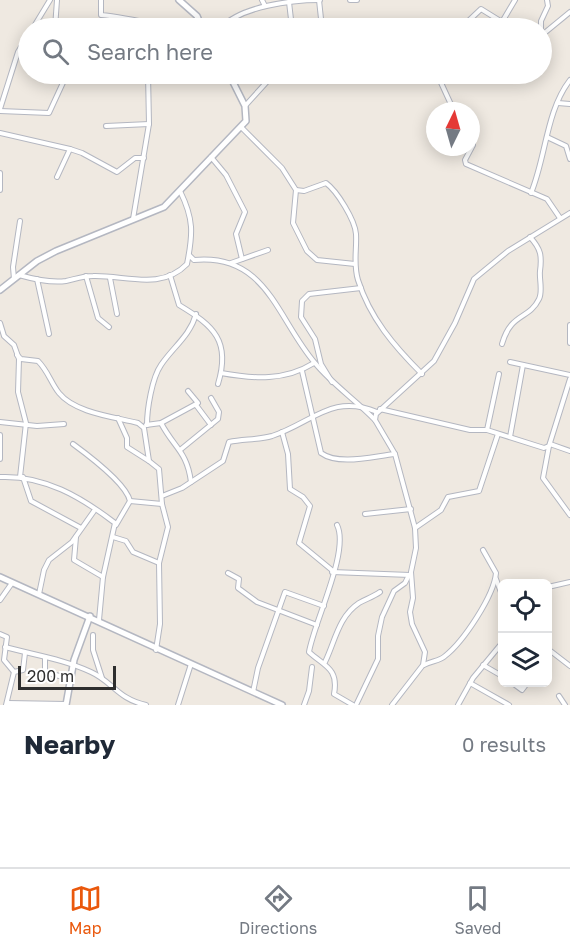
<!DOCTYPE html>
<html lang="en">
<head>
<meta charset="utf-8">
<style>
	:root { --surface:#fff; --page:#f2f2f3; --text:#1f2937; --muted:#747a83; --line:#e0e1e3; --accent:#ea580c }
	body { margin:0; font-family:"Golos Text",sans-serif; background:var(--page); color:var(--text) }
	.controls { position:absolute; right:18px; bottom:18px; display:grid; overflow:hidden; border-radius:9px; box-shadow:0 3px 15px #0003 }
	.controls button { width:54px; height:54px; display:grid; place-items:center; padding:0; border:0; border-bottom:2px solid var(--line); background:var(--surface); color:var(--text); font:30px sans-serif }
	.compass { position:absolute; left:426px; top:102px; width:54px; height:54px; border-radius:50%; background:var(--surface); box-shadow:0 3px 15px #0003; rotate:5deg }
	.scale { position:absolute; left:18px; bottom:15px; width:98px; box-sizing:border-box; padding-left:6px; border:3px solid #2e2e2e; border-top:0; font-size:16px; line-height:21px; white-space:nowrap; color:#2e2e2e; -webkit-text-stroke:4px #fff; paint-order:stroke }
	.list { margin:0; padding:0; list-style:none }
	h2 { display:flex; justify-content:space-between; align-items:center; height:78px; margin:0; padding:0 24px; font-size:26px }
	h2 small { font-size:20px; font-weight:400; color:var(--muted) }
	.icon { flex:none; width:33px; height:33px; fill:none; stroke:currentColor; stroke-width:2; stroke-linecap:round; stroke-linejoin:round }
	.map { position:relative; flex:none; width:570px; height:705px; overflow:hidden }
	.search { position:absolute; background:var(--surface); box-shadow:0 3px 15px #0003; left:18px; right:18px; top:18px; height:66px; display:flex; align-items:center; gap:15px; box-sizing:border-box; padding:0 21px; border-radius:33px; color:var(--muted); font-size:22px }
	.sheet { height:162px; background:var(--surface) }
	nav { display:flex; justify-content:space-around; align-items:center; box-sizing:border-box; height:84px; border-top:2px solid var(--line); background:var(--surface); font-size:16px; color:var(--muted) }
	nav a { display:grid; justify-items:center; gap:3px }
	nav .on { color:var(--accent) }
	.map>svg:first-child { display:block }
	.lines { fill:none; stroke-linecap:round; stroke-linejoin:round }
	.street-casing { stroke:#b4b7c1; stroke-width:6 }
	.secondary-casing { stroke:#b4b7c1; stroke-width:8 }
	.street { stroke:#fff; stroke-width:4 }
	.secondary { stroke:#fff; stroke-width:5 }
</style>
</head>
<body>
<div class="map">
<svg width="570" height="705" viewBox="0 0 570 705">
	<rect width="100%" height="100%" fill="#efe9e1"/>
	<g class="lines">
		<!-- street casing -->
		<g class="street-casing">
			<g id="street">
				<path d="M101,0v15c23,2 47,8 70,13"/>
				<polyline points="262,0 265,6"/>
				<polyline points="319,0 322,28"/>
				<polyline points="350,0 357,0"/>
				<polyline points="289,2 292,28"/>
				<polyline points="33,28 50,0"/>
				<polyline points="55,28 57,0"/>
				<path d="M221,28c20,-22 71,-28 99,-28"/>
				<polyline points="461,28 481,9 502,22 515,0"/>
				<polyline points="541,28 541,21 548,6 547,0"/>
				<polyline points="542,35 570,12"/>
				<polyline points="437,74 454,111"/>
				<polyline points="558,103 570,104"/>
				<polyline points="245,106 274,74"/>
				<polyline points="0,109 18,52 28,35"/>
				<polyline points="0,111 49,113 67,74"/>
				<polyline points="106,126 149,124"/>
				<polyline points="241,127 282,168 296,190 293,223 307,251 317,260 355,264"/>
				<polyline points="0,133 70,149 57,177"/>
				<polyline points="547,137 566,146 570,159"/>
				<polyline points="471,138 473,145 465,160 466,164 547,199 560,218"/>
				<polyline points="70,149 82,153 117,172 135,158 144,158"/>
				<polyline points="211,157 226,175 245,212 236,234 242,259"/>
				<polyline points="0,173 0,190"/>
				<path d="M296,190l8,1 22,-8c11,8 29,37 30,51 1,15 -3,30 2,46 12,38 36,66 64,94"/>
				<path d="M531,193c15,-36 15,-82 39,-113"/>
				<polyline points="133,219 149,124 148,74"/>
				<path d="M189,255l5,5c73,-7 83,59 121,103 18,22 41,37 60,57"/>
				<polyline points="231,263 268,250"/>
				<path d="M19,275c14,4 33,8 47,6 9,-2 17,-5 27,-5 32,-1 68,15 94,-12 6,-30 7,-45 -7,-73"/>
				<path d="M170,275l9,30c35,21 52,36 39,79"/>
				<polyline points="86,276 98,318 109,327"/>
				<polyline points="110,278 117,314"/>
				<polyline points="14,279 13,267 20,221"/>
				<polyline points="37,279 49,334"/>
				<polyline points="0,323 4,336 14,345 19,359 18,392 26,423 20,477"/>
				<polyline points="570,325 570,343"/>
				<path d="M502,344c9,-32 27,-24 37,-45 4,-8 0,-20 1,-28 2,-15 1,-22 -10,-34"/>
				<path d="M17,355l4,4 17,2c10,10 13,22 21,32 16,20 56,24 79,30l6,5 5,33 10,8 3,35 6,23 -9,36 1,61 -4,26"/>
				<polyline points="510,362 570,375"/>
				<path d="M302,371l19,82c18,13 53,3 74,1"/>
				<path d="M221,373c33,6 64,8 93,-10"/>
				<polyline points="332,382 321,364 315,339 301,317 302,301 309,294 361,288"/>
				<polyline points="196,405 211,425"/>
				<polyline points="380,409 470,430 487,430 544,448 549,446 570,379"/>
				<polyline points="118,418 127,438 127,447 149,461"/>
				<polyline points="0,422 37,426 64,424"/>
				<path d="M161,423c13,25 26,28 30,59"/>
				<polyline points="146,425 161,423 198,403 188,391"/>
				<path d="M147,425c0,-16 5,-47 14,-60 12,-18 29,-29 35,-51"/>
				<polyline points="487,430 499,374"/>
				<polyline points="282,432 288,454 290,489 303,497 310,506 299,543 333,571"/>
				<polyline points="0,435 0,459"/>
				<polyline points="510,437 523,365"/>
				<path d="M73,444c15,11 53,39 57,57l-14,24"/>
				<polyline points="550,444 570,451"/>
				<polyline points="549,446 543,478 570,515"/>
				<polyline points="180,450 218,419 219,412 211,398"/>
				<path d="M0,477c44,-2 81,20 115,46l-12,54 -4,43"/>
				<polyline points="23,477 31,501 81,528"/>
				<path d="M162,496l20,-8 41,-27 6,-19c14,-3 29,-2 43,-6 40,-13 60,-43 105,-24"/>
				<polyline points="130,501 162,504"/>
				<polyline points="365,514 411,509"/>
				<path d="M337,525c13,26 -23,97 -28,127 15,14 30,16 25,42l19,11"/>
				<polyline points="415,528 441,510 448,497 479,491 498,434"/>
				<polyline points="76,537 74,560 103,577"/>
				<polyline points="113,537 126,541 133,552 159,563"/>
				<polyline points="332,572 410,575"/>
				<polyline points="228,573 239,579 238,588 257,602 317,625"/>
				<polyline points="496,579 502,595"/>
				<polyline points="548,587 570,582"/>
				<polyline points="39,594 44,570 49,560 72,542 94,511"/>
				<polyline points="0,600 12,583"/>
				<polyline points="0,634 7,637 4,660 14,672"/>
				<polyline points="93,635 93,650 102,678"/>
				<path d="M5,647c29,8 58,12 86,25 22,10 27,27 55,33"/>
				<polyline points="548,649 570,666"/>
				<polyline points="45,657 45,672 70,679"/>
				<path d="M325,662c10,-20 13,-45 34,-59 7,-4 14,-6 21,-11"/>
				<path d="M424,665c7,-4 16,-4 21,-9 18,-14 49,-60 51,-83l-13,-23"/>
				<polyline points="483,665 502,676"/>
				<polyline points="511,682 522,690 528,682"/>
				<polyline points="470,683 509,705"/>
				<polyline points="253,692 258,668 285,592 324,606"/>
				<polyline points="559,696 565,705"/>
				<polyline points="7,703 66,704"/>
				<polyline points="6,705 14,672 23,670 25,653"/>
				<polyline points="178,705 191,664"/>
				<polyline points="304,705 309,691 312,667"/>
				<polyline points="356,705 378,659 378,636 382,617 394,591 405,583 409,575"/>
				<polyline points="392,705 423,665 425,652 412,624 410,612 413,598 411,572 416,548 415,528 395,454 375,420 376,414 434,361 455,323 474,279 508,251 570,213"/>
				<polyline points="458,705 473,678 502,643"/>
			</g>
		</g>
		<!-- secondary casing -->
		<g class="secondary-casing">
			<g id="secondary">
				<polyline points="179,0 197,16 202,28"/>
				<polyline points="0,290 37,261 56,251 164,207 246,121 245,106 229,74"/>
				<polyline points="0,577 282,705"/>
				<polyline points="66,705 74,660 90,616"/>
			</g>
		</g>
		<!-- street -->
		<use href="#street" class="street"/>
		<!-- secondary -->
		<use href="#secondary" class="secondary"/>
	</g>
</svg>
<div class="controls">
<button><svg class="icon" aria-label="locate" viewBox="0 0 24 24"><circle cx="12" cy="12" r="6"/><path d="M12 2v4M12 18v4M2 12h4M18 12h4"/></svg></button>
<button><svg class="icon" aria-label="layers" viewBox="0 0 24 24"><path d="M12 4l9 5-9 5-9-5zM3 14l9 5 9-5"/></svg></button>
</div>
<svg class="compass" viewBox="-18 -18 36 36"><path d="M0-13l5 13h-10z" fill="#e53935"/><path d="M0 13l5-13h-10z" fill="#747a83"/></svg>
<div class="scale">200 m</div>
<div class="search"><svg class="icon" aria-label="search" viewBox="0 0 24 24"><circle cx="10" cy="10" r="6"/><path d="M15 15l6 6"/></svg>Search here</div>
</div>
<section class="sheet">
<h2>Nearby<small>0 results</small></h2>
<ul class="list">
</ul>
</section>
<nav>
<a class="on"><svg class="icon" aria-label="map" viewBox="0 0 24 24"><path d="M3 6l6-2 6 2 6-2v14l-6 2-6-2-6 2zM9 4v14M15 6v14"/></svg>Map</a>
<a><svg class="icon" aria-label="directions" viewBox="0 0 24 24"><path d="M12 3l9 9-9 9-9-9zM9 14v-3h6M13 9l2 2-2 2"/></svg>Directions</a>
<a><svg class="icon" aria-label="saved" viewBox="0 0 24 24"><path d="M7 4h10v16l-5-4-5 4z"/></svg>Saved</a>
</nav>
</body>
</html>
